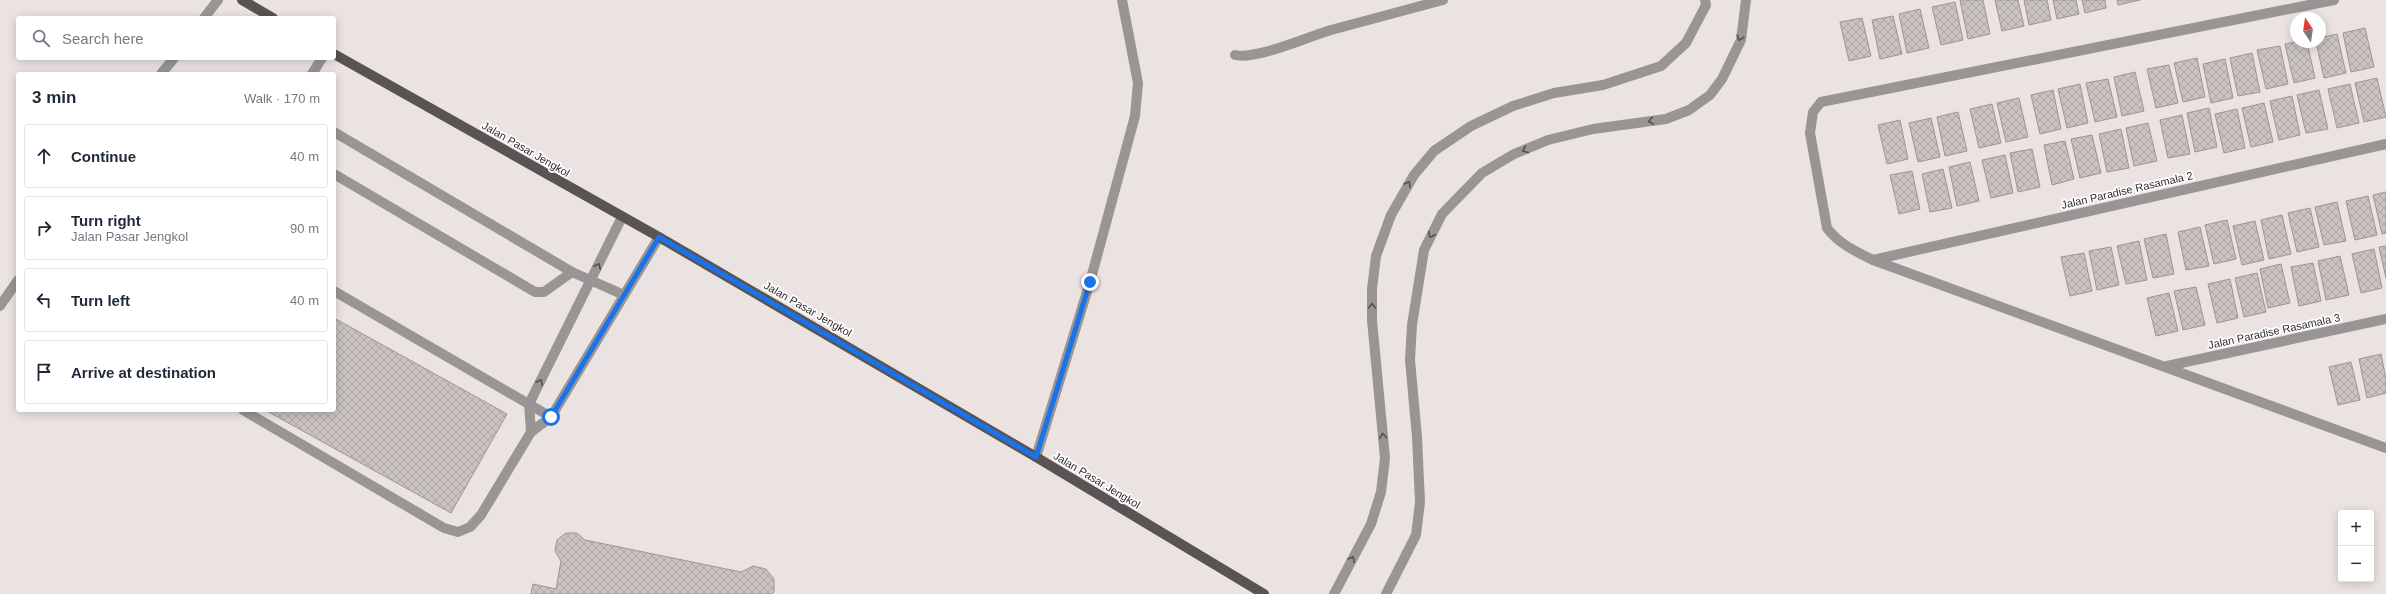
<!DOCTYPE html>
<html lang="en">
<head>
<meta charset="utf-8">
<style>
	:root { --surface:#fff; --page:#f6f6f7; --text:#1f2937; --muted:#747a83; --line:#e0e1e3 }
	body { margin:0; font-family:Arial,sans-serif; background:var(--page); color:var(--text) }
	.controls { position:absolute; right:12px; bottom:12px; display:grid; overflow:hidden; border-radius:4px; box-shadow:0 2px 10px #0003 }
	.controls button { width:36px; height:36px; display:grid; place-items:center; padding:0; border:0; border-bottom:1px solid var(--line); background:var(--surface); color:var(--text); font:20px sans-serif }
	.compass { position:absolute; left:2290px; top:12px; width:36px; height:36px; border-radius:50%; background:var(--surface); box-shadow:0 2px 10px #0003; rotate:347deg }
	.stop { position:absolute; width:12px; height:12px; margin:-9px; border:3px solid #1a73e8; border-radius:50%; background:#fff }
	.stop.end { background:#1a73e8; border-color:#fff; box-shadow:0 1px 4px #0008 }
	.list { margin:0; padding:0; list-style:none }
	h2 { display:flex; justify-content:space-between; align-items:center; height:52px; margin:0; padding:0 16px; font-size:17px }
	h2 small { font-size:13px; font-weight:400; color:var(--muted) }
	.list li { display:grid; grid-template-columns:26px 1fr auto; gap:12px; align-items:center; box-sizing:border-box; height:64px; margin:0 8px 8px; padding:0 8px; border:1px solid var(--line); border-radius:4px }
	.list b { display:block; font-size:15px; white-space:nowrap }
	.list p { margin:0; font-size:13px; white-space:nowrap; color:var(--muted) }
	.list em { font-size:13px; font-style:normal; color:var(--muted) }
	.icon { flex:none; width:22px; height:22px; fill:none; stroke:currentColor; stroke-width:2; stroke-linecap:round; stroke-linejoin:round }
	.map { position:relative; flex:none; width:2386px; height:594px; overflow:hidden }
	.search { position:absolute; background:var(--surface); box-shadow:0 2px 10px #0003; left:16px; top:16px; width:320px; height:44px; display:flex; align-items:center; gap:10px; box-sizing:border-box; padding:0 14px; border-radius:4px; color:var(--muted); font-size:15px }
	.panel { position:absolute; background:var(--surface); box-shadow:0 2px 10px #0003; left:16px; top:72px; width:320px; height:340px; border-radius:4px }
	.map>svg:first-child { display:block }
	.building { fill:url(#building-cross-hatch); stroke:#9c9594 }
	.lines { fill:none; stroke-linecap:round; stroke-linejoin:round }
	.service { stroke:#989594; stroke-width:10 }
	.minor { stroke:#989594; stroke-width:10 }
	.primary { stroke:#595453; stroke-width:10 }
	.oneway { stroke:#545150 }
	.route { stroke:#1a73e8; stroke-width:5 }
	.labels { text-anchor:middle; stroke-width:3.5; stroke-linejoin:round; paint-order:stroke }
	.street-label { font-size:11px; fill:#2f2c2c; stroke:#fff }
</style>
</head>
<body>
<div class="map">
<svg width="2386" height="594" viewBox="0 0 2386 594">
	<defs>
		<pattern id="building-cross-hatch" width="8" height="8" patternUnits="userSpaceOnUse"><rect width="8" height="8" fill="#c9c2c0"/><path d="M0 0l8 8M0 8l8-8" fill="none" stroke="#ada7a5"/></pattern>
	</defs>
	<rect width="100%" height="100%" fill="#eae3e1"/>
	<!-- building -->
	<g class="building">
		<polygon points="1960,0 1983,0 1990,34 1968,39"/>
		<polygon points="1995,0 2018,0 2024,26 2002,31"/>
		<polygon points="2024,0 2047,0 2051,20 2029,25"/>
		<polygon points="2053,0 2076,0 2079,14 2057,19"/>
		<polygon points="2082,0 2105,0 2106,8 2085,13"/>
		<polygon points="2117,0 2140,0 2118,5"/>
		<polygon points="1955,2 1963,40 1941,45 1932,7"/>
		<polygon points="1920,9 1929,48 1907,53 1899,14"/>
		<polygon points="1893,16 1902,54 1880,59 1872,20"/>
		<polygon points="1862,18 1871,56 1849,61 1840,22"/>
		<polygon points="2365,28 2374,67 2351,72 2343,33"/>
		<polygon points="2337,34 2346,73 2324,78 2316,42 2320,42 2320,38"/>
		<polygon points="2296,42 2307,42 2315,78 2294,83 2285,44"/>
		<polygon points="2280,46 2288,84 2266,89 2257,50"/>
		<polygon points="2252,53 2260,92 2238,96 2230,58"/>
		<polygon points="2197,58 2205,97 2183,102 2174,63"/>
		<polygon points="2225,59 2233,98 2211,103 2203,64"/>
		<polygon points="2169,65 2178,103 2156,108 2147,69"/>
		<polygon points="2135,72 2144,111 2122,116 2114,77"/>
		<polygon points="2377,78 2386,117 2364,122 2355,83"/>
		<polygon points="2108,79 2117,117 2095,122 2086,83"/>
		<polygon points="2080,84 2088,123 2067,128 2058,89"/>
		<polygon points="2350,84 2359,123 2337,128 2328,89"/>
		<polygon points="2053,90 2061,129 2040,134 2031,95"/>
		<polygon points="2319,90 2328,129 2306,133 2297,95"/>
		<polygon points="2292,96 2300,135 2279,140 2270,101"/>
		<polygon points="2019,98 2028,137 2006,142 1997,103"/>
		<polygon points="2264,103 2273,142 2251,147 2242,108"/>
		<polygon points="1992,104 2001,143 1979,148 1970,109"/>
		<polygon points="2209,108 2217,147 2195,152 2187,113"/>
		<polygon points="2237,109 2245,148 2224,153 2215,114"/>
		<polygon points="1958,112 1967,151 1945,156 1937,117"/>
		<polygon points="2182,115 2190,154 2168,158 2160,120"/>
		<polygon points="1931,118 1940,157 1918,162 1909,123"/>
		<polygon points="1900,120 1908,159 1887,164 1878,125"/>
		<polygon points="2148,123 2157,161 2134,166 2126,128"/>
		<polygon points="2121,129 2129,168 2107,172 2099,134"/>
		<polygon points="2092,135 2101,173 2080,178 2071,139"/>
		<polygon points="2065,141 2074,179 2052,185 2044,145"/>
		<polygon points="2032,149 2040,187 2018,192 2010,153"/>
		<polygon points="2005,155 2013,193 1991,198 1982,160"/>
		<polygon points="1970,162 1979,201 1957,206 1949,167"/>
		<polygon points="1943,169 1952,208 1930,212 1922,174"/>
		<polygon points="1912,171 1920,209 1899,214 1890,175"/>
		<polygon points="2386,192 2386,233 2382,234 2373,195"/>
		<polygon points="2368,196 2377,235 2355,240 2346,201"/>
		<polygon points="2337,202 2346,241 2324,245 2315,207"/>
		<polygon points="2310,208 2319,247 2297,252 2288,213"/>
		<polygon points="2282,215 2291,254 2269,259 2261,220"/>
		<polygon points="2227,220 2236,259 2214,264 2205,225"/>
		<polygon points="2255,221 2264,260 2242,265 2233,226"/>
		<polygon points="2200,227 2209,266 2186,270 2178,232"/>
		<polygon points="2166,234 2174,274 2153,278 2144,239"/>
		<polygon points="2139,241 2147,280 2126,284 2117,246"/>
		<polygon points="2386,246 2386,278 2379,247"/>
		<polygon points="2111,247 2119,285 2097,290 2089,251"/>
		<polygon points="2374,249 2382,288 2361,293 2352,254"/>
		<polygon points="2084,253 2092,291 2070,296 2061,257"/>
		<polygon points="2340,256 2349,295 2326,300 2318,261"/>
		<polygon points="2313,263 2321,301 2299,306 2291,267"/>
		<polygon points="2281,264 2290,303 2268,308 2260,269"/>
		<polygon points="2257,273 2266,312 2244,317 2235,278"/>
		<polygon points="2230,279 2238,318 2217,323 2208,284"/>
		<polygon points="2196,287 2205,325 2183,330 2174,291"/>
		<polygon points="2169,293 2178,331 2156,336 2147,298"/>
		<polygon points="334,318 507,414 451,513 265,410 334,410"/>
		<polygon points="2381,354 2386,379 2386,393 2367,398 2359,359"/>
		<polygon points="2351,362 2360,400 2338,405 2329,367"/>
		<polygon points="566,533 577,533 585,540 741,572 753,566 766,569 774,579 774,592 772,594 531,594 533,584 556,589 561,561 555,551 557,540"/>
	</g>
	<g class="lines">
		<!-- service -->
		<g class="service">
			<polyline points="312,74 322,58"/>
			<polyline points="334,132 572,272 624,295"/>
			<polyline points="334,174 535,292 544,292 572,272"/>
			<polyline points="334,291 551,417"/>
			<polyline points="243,410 444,528 458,532 470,527 481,515 531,432 551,417 659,237"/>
			<polyline points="531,432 529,404 622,217"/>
		</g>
		<!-- minor -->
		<g class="minor">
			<path d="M2334,0l-513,102 -8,10 -3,21 17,95c12,16 28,23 46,32l513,188"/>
			<polyline points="204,18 218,0"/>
			<path d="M1235,55c21,5 72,-18 96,-25 37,-10 75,-20 112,-30"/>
			<polyline points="161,74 174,58"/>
			<polyline points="1873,260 2386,144"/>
			<polyline points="0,306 18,280"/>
			<polyline points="2167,366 2386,319"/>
			<polyline points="1036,457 1090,282 1135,116 1138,83 1122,0"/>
			<polyline points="1334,594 1371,524 1381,492 1385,458 1372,320 1372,289 1376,256 1391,215 1414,175 1434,151 1471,126 1513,106 1554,93 1603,85 1661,66 1686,43 1706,5 1705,0"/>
			<polyline points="1386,594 1416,535 1420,502 1417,437 1410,360 1412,325 1424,250 1442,214 1482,173 1514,154 1548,140 1593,129 1666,119 1689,110 1710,95 1722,79 1741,40 1746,0"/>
		</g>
		<!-- primary -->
		<g class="primary">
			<polyline points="242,0 273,18"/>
			<polyline points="334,54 659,237 1036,457 1264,594"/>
		</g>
	</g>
	<!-- one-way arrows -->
	<defs><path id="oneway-chevron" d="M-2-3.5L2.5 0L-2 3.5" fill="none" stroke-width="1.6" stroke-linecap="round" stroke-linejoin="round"/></defs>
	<g class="oneway">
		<use href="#oneway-chevron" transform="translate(1740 38) rotate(106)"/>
		<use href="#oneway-chevron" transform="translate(1651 121) rotate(170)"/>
		<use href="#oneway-chevron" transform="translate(1525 150) rotate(157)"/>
		<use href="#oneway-chevron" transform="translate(1408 184) rotate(-60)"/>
		<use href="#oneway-chevron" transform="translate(1431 235) rotate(116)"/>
		<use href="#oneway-chevron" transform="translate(598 266) rotate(-64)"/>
		<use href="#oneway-chevron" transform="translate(1372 306) rotate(-90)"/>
		<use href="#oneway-chevron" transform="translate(540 382) rotate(-63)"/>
		<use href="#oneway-chevron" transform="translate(1383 436) rotate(-95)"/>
		<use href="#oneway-chevron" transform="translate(1352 559) rotate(-62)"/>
	</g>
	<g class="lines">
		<!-- route -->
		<polyline class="route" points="551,417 659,237 1036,457 1090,282"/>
	</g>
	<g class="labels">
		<!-- street labels -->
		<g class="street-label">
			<text transform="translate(526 149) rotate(30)" y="4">Jalan Pasar Jengkol</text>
			<text transform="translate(2127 190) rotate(-13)" y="4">Jalan Paradise Rasamala 2</text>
			<text transform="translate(808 309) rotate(30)" y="4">Jalan Pasar Jengkol</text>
			<text transform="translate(2274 331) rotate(-12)" y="4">Jalan Paradise Rasamala 3</text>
			<text transform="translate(1097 480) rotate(31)" y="4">Jalan Pasar Jengkol</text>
		</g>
	</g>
</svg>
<div class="controls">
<button>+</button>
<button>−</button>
</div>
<svg class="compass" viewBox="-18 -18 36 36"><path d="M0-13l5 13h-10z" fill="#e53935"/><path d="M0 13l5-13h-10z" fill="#747a83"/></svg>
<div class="stop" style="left:551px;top:417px"></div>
<div class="stop end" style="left:1090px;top:282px"></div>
<div class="search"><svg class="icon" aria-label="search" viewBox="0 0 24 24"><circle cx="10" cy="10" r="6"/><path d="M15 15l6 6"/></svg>Search here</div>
<section class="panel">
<h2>3 min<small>Walk · 170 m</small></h2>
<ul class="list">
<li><svg class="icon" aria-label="ahead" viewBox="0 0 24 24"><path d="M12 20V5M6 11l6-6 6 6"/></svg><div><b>Continue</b></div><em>40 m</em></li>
<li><svg class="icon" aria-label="right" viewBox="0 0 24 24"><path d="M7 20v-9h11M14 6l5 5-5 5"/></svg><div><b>Turn right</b><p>Jalan Pasar Jengkol</p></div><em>90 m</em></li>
<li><svg class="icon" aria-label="left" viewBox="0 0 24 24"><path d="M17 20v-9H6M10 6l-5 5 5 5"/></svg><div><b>Turn left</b></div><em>40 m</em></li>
<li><svg class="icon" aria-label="arrive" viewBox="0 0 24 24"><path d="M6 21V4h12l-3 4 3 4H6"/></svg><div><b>Arrive at destination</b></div></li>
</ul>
</section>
</div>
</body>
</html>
